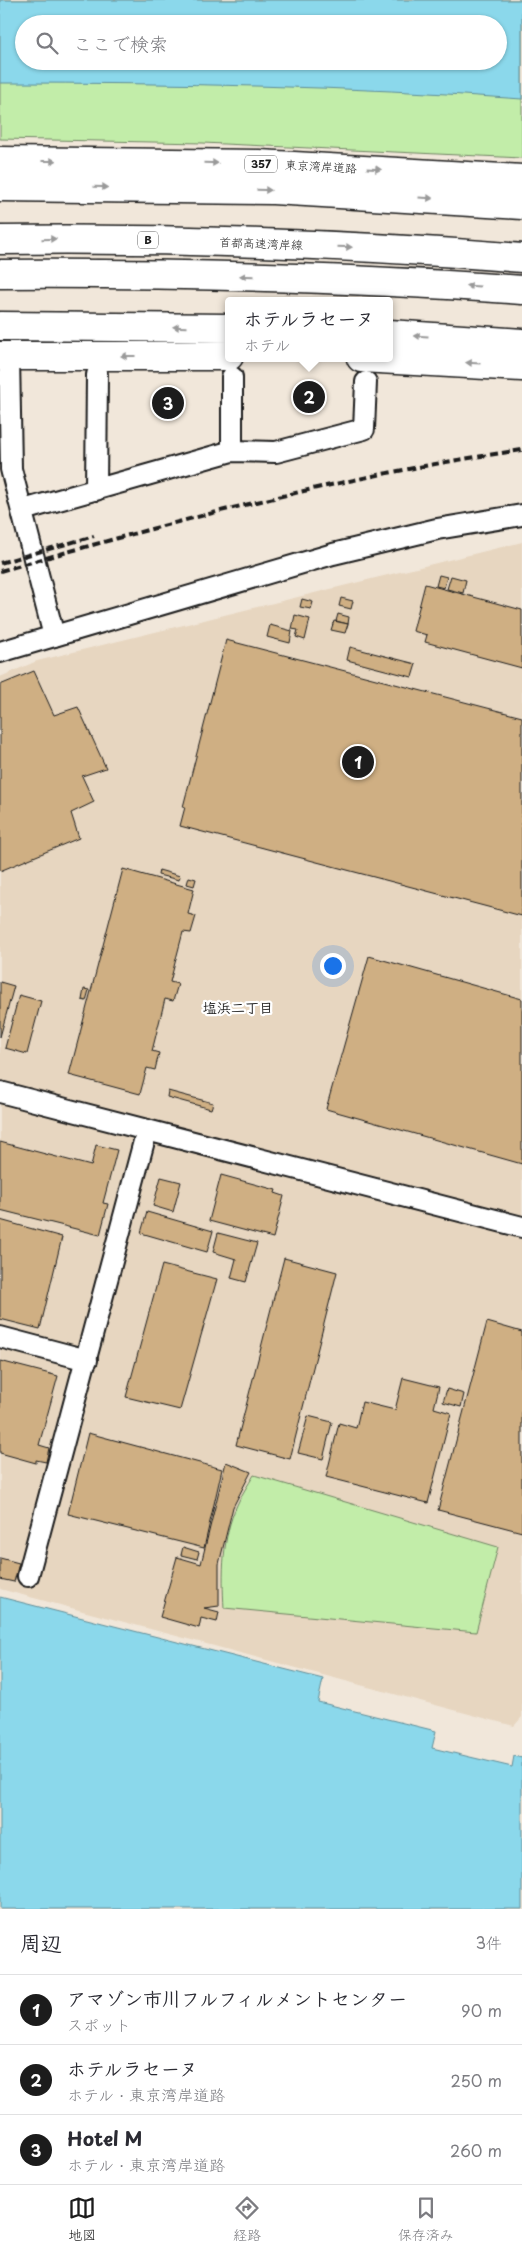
<!DOCTYPE html>
<html lang="ja">
<head>
<meta charset="utf-8">
<style>
	:root { --surface:#fff; --page:#f7f7f7; --text:#2b2b33; --muted:#7c7c81; --line:#e1e1e2; --accent:#1c1c1c }
	body { margin:0; font-family:"Playpen Sans","Klee One",sans-serif; background:var(--page); color:var(--text) }
	.you { position:absolute; left:332px; top:965px; width:18px; height:18px; margin:-12px; border:4px solid #fff; border-radius:50%; background:#1a73e8; box-shadow:0 0 0 8px #1a73e833 }
	.badge { display:grid; place-items:center; width:32px; height:32px; border-radius:50%; background:var(--accent); color:#fff; font-size:16px; font-weight:700 }
	.pin { position:absolute; translate:-50% -50%; border:2px solid #fff; box-shadow:0 1px 5px #0006 }
	.popup { position:absolute; left:225px; top:297px; width:168px; height:65px; box-sizing:border-box; display:grid; place-content:center; border-radius:5px; background:var(--surface); filter:drop-shadow(0 1px 4px #0005); font-size:16px; white-space:nowrap; color:var(--muted) }
	.popup b { font-size:19px; color:var(--text) }
	.popup::after { content:''; position:absolute; left:50%; top:100%; margin-left:-10px; border:10px solid transparent; border-top-color:var(--surface) }
	.list { margin:0; padding:0; list-style:none }
	h2 { display:flex; justify-content:space-between; align-items:center; height:65px; margin:0; padding:0 20px; font-size:21px }
	h2 small { font-size:16px; font-weight:400; color:var(--muted) }
	.list li { display:grid; grid-template-columns:32px 1fr auto; gap:15px; align-items:center; box-sizing:border-box; height:70px; padding:0 20px; border-top:1px solid var(--line) }
	.list b { display:block; font-size:19px; white-space:nowrap }
	.list p { margin:0; font-size:16px; white-space:nowrap; color:var(--muted) }
	.list em { font-size:16px; font-style:normal; color:var(--muted) }
	.icon { flex:none; width:28px; height:28px; fill:none; stroke:currentColor; stroke-width:2; stroke-linecap:round; stroke-linejoin:round }
	.map { position:relative; flex:none; width:522px; height:1909px; overflow:hidden }
	.search { position:absolute; background:var(--surface); box-shadow:0 1px 4px #0004; left:15px; right:15px; top:15px; height:55px; display:flex; align-items:center; gap:12px; box-sizing:border-box; padding:0 18px; border-radius:28px; color:var(--muted); font-size:19px }
	.sheet { height:275px; background:var(--surface) }
	nav { display:flex; justify-content:space-around; align-items:center; box-sizing:border-box; height:70px; border-top:1px solid var(--line); background:var(--surface); font-size:14px; color:var(--muted) }
	nav a { display:grid; justify-items:center; gap:2px }
	nav .on { color:var(--accent) }
	.map>svg:first-child { display:block }
	.built { fill:#e7d6c0 }
	.green { fill:#c2eda9; stroke:#6f8462; fill-rule:evenodd }
	.water { fill:#8bd8eb; stroke:#5f8d98; fill-rule:evenodd }
	.building { fill:#cfaf83; stroke:#1c1c1c }
	.lines { fill:none; stroke-linecap:round; stroke-linejoin:round }
	.minor-casing { stroke:#1c1c1c; stroke-width:24 }
	.highway-casing { stroke:#1c1c1c; stroke-width:31 }
	.minor { stroke:#fff; stroke-width:20 }
	.highway { stroke:#fff; stroke-width:28 }
	.rail { stroke:#1c1c1c; stroke-width:4; stroke-dasharray:8 4; stroke-linecap:butt }
	.oneway { fill:#999 }
	.labels { text-anchor:middle; stroke-width:4.5; stroke-linejoin:round; paint-order:stroke }
	.shield { fill:#fff; stroke:#606060; stroke-width:1 }
	.shield-label { font-size:11px; font-weight:bold; fill:#1c1c1c }
	.street-label { font-size:12px; fill:#1c1c1c; stroke:#fff }
	.neighbourhood-label { font-size:14px; font-weight:bold; fill:#1c1c1c; stroke:#fff }
</style>
</head>
<body>
<div class="map">
<svg width="522" height="1909" viewBox="0 0 522 1909">
	<rect width="100%" height="100%" fill="#f1e7da"/>
	<filter id="ink" filterUnits="userSpaceOnUse"><feTurbulence type="fractalNoise" baseFrequency=".02" numOctaves="2"/><feDisplacementMap in="SourceGraphic" scale="10" xChannelSelector="R" yChannelSelector="G"/><feConvolveMatrix kernelMatrix="1 2 1 2 8 2 1 2 1" color-interpolation-filters="sRGB"/></filter>
	<g filter="url(#ink)">
		<!-- built -->
		<polygon class="built" points="522,542 522,1717 514,1726 0,1589 0,677 37,661"/>
		<!-- green -->
		<g class="green">
			<path d="M0,0h522v158l-319,-15 -203,-4zM24,24h474v37h-474z"/>
			<path d="M254,1475l244,72 -22,85 -252,-24c-2,-35 -2,-70 13,-103 4,-10 11,-20 17,-30z"/>
		</g>
		<!-- water -->
		<g class="water">
			<path d="M0,0h522v99c-174,-13 -348,-16 -522,-16zM24,24h474v37h-474z"/>
			<polygon points="0,1597 323,1679 318,1702 436,1731 432,1748 512,1767 514,1756 522,1758 522,1909 0,1909"/>
		</g>
		<!-- building -->
		<g class="building">
			<polygon points="439,575 447,577 444,588 436,586"/>
			<polygon points="451,576 466,580 463,593 447,589"/>
			<polygon points="425,584 522,610 522,668 425,642 427,635 413,631"/>
			<polygon points="341,598 353,601 351,609 339,606"/>
			<polygon points="302,599 313,602 311,609 300,607"/>
			<polygon points="338,614 349,617 348,624 336,621"/>
			<polygon points="295,615 310,619 305,640 296,637 298,630 292,629"/>
			<polygon points="334,621 348,624 345,633 331,630"/>
			<polygon points="270,625 292,631 290,643 267,637"/>
			<polygon points="226,640 522,717 522,916 180,826 185,807 183,807"/>
			<polygon points="350,647 416,664 412,677 347,660"/>
			<polygon points="34,671 54,715 78,707 106,768 82,776 94,802 71,813 79,838 0,871 0,685"/>
			<polygon points="123,869 194,889 188,914 196,916 191,933 183,932 170,982 178,984 173,1001 165,999 152,1051 159,1053 155,1070 147,1068 140,1094 69,1075"/>
			<polygon points="159,870 180,876 179,880 158,875"/>
			<polygon points="189,877 196,879 194,886 187,884"/>
			<polygon points="369,956 522,999 522,1164 326,1109"/>
			<polygon points="0,982 14,986 0,1037"/>
			<polygon points="84,989 89,990 86,1001 82,1000"/>
			<polygon points="19,995 41,1001 27,1054 5,1048"/>
			<polygon points="168,1091 213,1103 211,1109 167,1097"/>
			<polygon points="0,1142 91,1166 96,1145 117,1150 103,1203 108,1204 100,1235 0,1210"/>
			<polygon points="221,1175 276,1190 275,1193 284,1196 273,1238 209,1221"/>
			<polygon points="161,1177 181,1182 173,1212 153,1206"/>
			<polygon points="147,1212 213,1231 207,1252 141,1233"/>
			<polygon points="0,1220 62,1237 40,1329 0,1319"/>
			<polygon points="218,1233 257,1243 246,1282 231,1278 236,1259 213,1252"/>
			<polygon points="284,1258 337,1272 290,1459 236,1445"/>
			<polygon points="162,1265 217,1279 180,1410 126,1397"/>
			<polygon points="487,1322 522,1332 522,1532 438,1510"/>
			<polygon points="0,1361 58,1376 39,1445 49,1448 46,1462 36,1460 36,1463 0,1453"/>
			<polygon points="403,1378 439,1387 434,1408 451,1413 428,1503 326,1477 339,1423 356,1428 362,1402 395,1410"/>
			<polygon points="447,1389 464,1394 461,1407 443,1402"/>
			<polygon points="308,1416 332,1422 323,1459 298,1453"/>
			<polygon points="88,1433 222,1469 204,1548 68,1514"/>
			<polygon points="226,1462 251,1472 233,1507 219,1564 219,1606 204,1608 219,1612 217,1622 201,1618 199,1628 160,1617 177,1557 201,1564"/>
			<polygon points="183,1547 199,1552 197,1559 181,1555"/>
			<polygon points="0,1558 19,1563 14,1582 0,1579"/>
		</g>
		<g class="lines">
			<!-- minor casing -->
			<g class="minor-casing">
				<g id="minor">
					<polyline points="9,356 11,469 54,636"/>
					<polyline points="232,377 232,451"/>
					<polyline points="96,490 97,375"/>
					<polyline points="23,510 232,451 276,452 364,429 366,382"/>
					<polyline points="0,652 333,554 437,529 522,515"/>
					<polyline points="0,1092 522,1227"/>
					<polyline points="0,1337 87,1360"/>
					<polyline points="28,1576 147,1130"/>
				</g>
			</g>
			<!-- highway casing -->
			<g class="highway-casing">
				<g id="highway">
					<polyline points="0,161 259,164 522,179"/>
					<polyline points="0,187 273,190 522,205"/>
					<path d="M0,240c174,-2 349,4 522,18"/>
					<path d="M0,274c174,-1 348,3 522,16"/>
					<polyline points="0,326 229,328"/>
					<polyline points="389,334 522,343"/>
					<polyline points="0,356 229,356"/>
					<polyline points="361,358 522,367"/>
				</g>
			</g>
			<!-- minor -->
			<use href="#minor" class="minor"/>
			<!-- highway -->
			<use href="#highway" class="highway"/>
			<!-- rail -->
			<g class="rail">
				<polyline points="0,563 94,536"/>
				<path d="M0,571c172,-49 345,-96 522,-121"/>
			</g>
		</g>
		<!-- one-way arrows -->
		<defs><path id="oneway-solid" d="M-6-.8H1V-3.2L6.5 0L1 3.2V.8H-6Z" transform="scale(1.25)"/></defs>
		<g class="oneway">
			<use href="#oneway-solid" transform="translate(49 161)"/>
			<use href="#oneway-solid" transform="translate(211 163) rotate(1)"/>
			<use href="#oneway-solid" transform="translate(374 169) rotate(3)"/>
			<use href="#oneway-solid" transform="translate(101 187) rotate(1)"/>
			<use href="#oneway-solid" transform="translate(264 190) rotate(1)"/>
			<use href="#oneway-solid" transform="translate(426 198) rotate(3)"/>
			<use href="#oneway-solid" transform="translate(49 239) rotate(-1)"/>
			<use href="#oneway-solid" transform="translate(345 247) rotate(2)"/>
			<use href="#oneway-solid" transform="translate(247 276) rotate(-178)"/>
			<use href="#oneway-solid" transform="translate(473 286) rotate(-176)"/>
			<use href="#oneway-solid" transform="translate(180 327) rotate(-179)"/>
			<use href="#oneway-solid" transform="translate(421 336) rotate(-177)"/>
			<use href="#oneway-solid" transform="translate(128 356) rotate(180)"/>
			<use href="#oneway-solid" transform="translate(473 363) rotate(-177)"/>
		</g>
	</g>
	<g class="labels">
		<!-- shield labels -->
		<g class="shield">
			<rect x="245" y="155.5" width="32" height="17" rx="4"/>
			<rect x="138" y="231.5" width="20" height="17" rx="4"/>
		</g>
		<g class="shield-label">
			<text x="261" y="168">357</text>
			<text x="148" y="244">B</text>
		</g>
		<!-- street labels -->
		<g class="street-label">
			<text transform="translate(321 167) rotate(3)" y="4">東京湾岸道路</text>
			<text transform="translate(261 244) rotate(2)" y="4">首都高速湾岸線</text>
		</g>
		<!-- neighbourhood labels -->
		<g class="neighbourhood-label">
			<text x="238" y="1013">塩浜二丁目</text>
		</g>
	</g>
</svg>
<div class="you"></div>
<div class="pin badge" style="left:358px;top:762px">1</div>
<div class="pin badge" style="left:309px;top:397px">2</div>
<div class="popup"><b>ホテルラセーヌ</b>ホテル</div>
<div class="pin badge" style="left:168px;top:403px">3</div>
<div class="search"><svg class="icon" aria-label="search" viewBox="0 0 24 24"><circle cx="10" cy="10" r="6"/><path d="M15 15l6 6"/></svg>ここで検索</div>
</div>
<section class="sheet">
<h2>周辺<small>3件</small></h2>
<ul class="list">
<li><span class="badge">1</span><div><b>アマゾン市川フルフィルメントセンター</b><p>スポット</p></div><em>90 m</em></li>
<li><span class="badge">2</span><div><b>ホテルラセーヌ</b><p>ホテル · 東京湾岸道路</p></div><em>250 m</em></li>
<li><span class="badge">3</span><div><b>Hotel M</b><p>ホテル · 東京湾岸道路</p></div><em>260 m</em></li>
</ul>
</section>
<nav>
<a class="on"><svg class="icon" aria-label="map" viewBox="0 0 24 24"><path d="M3 6l6-2 6 2 6-2v14l-6 2-6-2-6 2zM9 4v14M15 6v14"/></svg>地図</a>
<a><svg class="icon" aria-label="directions" viewBox="0 0 24 24"><path d="M12 3l9 9-9 9-9-9zM9 14v-3h6M13 9l2 2-2 2"/></svg>経路</a>
<a><svg class="icon" aria-label="saved" viewBox="0 0 24 24"><path d="M7 4h10v16l-5-4-5 4z"/></svg>保存済み</a>
</nav>
</body>
</html>
